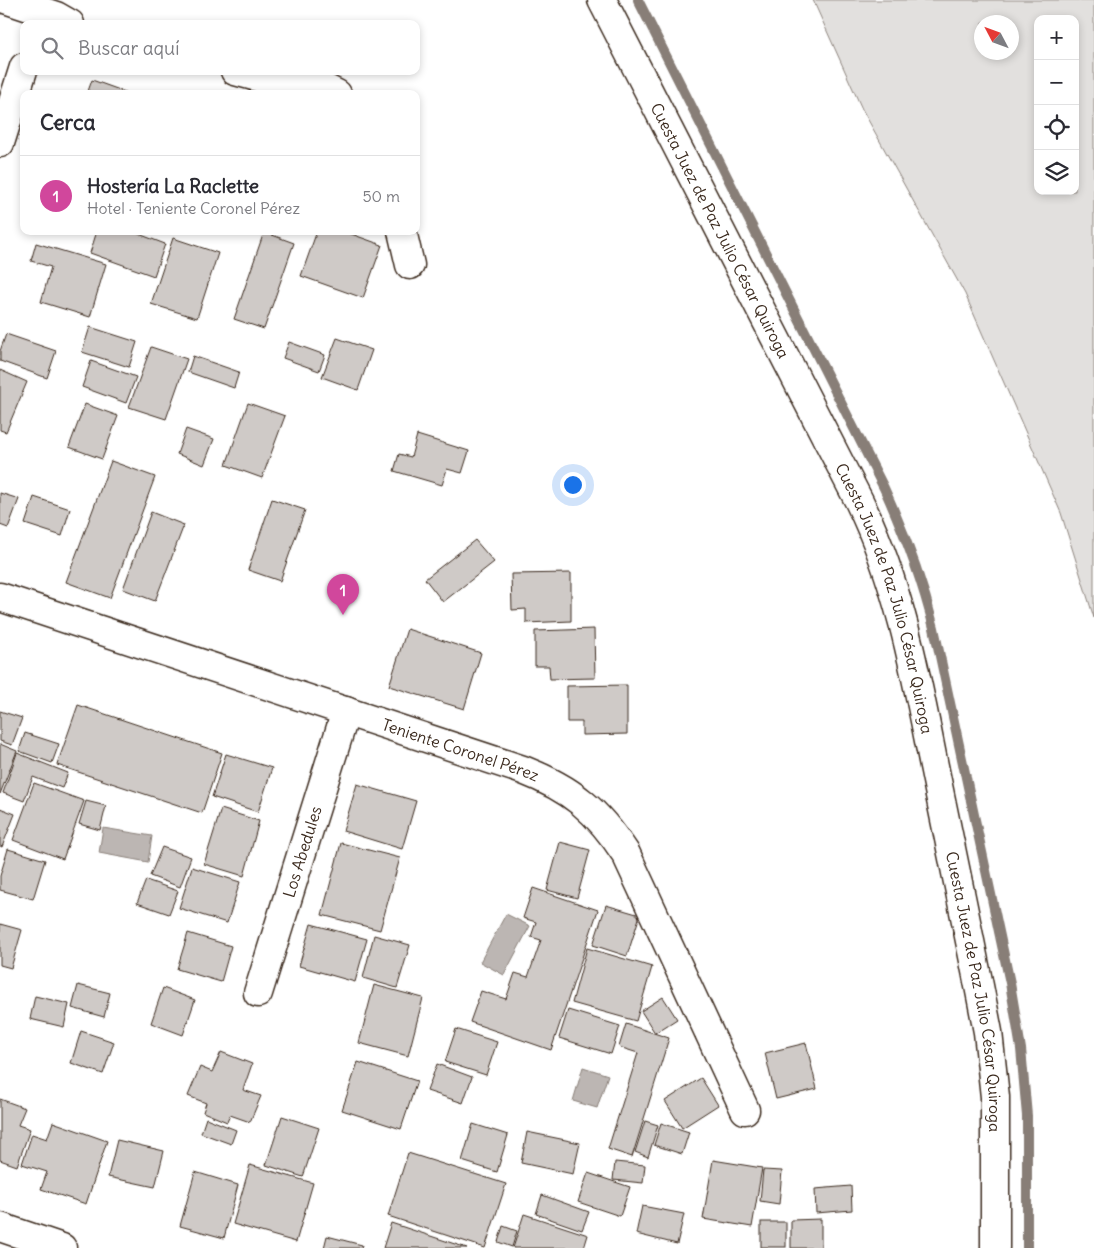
<!DOCTYPE html>
<html lang="es">
<head>
<meta charset="utf-8">
<style>
	:root { --surface:#fff; --page:#f7f7f7; --text:#2b2b33; --muted:#7c7c81; --line:#e1e1e2; --accent:#1f6fb2 }
	body { margin:0; font-family:Delius,sans-serif; background:var(--page); color:var(--text) }
	.controls { position:absolute; right:15px; top:15px; display:grid; overflow:hidden; border-radius:10px; box-shadow:0 2px 8px #0003 }
	.controls button { width:45px; height:45px; display:grid; place-items:center; padding:0; border:0; border-bottom:1px solid var(--line); background:var(--surface); color:var(--text); font:25px sans-serif }
	.compass { position:absolute; left:974px; top:15px; width:45px; height:45px; border-radius:50%; background:var(--surface); box-shadow:0 2px 8px #0003; rotate:311deg }
	.you { position:absolute; left:572px; top:484px; width:18px; height:18px; margin:-12px; border:4px solid #fff; border-radius:50%; background:#1a73e8; box-shadow:0 0 0 8px #1a73e833 }
	.badge { display:grid; place-items:center; width:32px; height:32px; border-radius:50%; background:var(--accent); color:#fff; font-size:16px; font-weight:700 }
	.pin { position:absolute; translate:-50% -41px; filter:drop-shadow(0 1px 2px #0008) }
	.pin::after { content:''; position:absolute; top:26px; width:18px; height:15px; background:inherit; clip-path:polygon(0 0,100% 0,50% 100%) }
	.list { margin:0; padding:0; list-style:none }
	h2 { display:flex; justify-content:space-between; align-items:center; height:65px; margin:0; padding:0 20px; font-size:21px }
	h2 small { font-size:16px; font-weight:400; color:var(--muted) }
	.list li { display:grid; grid-template-columns:32px 1fr auto; gap:15px; align-items:center; box-sizing:border-box; height:80px; padding:0 20px; border-top:1px solid var(--line) }
	.list b { display:block; font-size:19px; white-space:nowrap }
	.list p { margin:0; font-size:16px; white-space:nowrap; color:var(--muted) }
	.list em { font-size:16px; font-style:normal; color:var(--muted) }
	.icon { flex:none; width:28px; height:28px; fill:none; stroke:currentColor; stroke-width:2; stroke-linecap:round; stroke-linejoin:round }
	.map { position:relative; flex:none; width:1094px; height:1248px; overflow:hidden }
	.search { position:absolute; background:var(--surface); box-shadow:0 2px 8px #0003; left:20px; top:20px; width:400px; height:55px; display:flex; align-items:center; gap:12px; box-sizing:border-box; padding:0 18px; border-radius:10px; color:var(--muted); font-size:19px }
	.panel { position:absolute; background:var(--surface); box-shadow:0 2px 8px #0003; left:20px; top:90px; width:400px; height:145px; border-radius:10px }
	.map>svg:first-child { display:block }
	.green { fill:#e2e0de; stroke:#8e857e; fill-rule:evenodd }
	.water { fill:#bcb6b3; stroke:#887e77 }
	.lines { fill:none; stroke-linecap:round; stroke-linejoin:round }
	.stream { stroke:#887e77; stroke-width:10 }
	.building { fill:#cfcac7; stroke:#3b2a1e }
	.minor-casing { stroke:#3b2a1e; stroke-width:31 }
	.tertiary-casing { stroke:#3b2a1e; stroke-width:31 }
	.minor { stroke:#fff; stroke-width:28 }
	.tertiary { stroke:#fff; stroke-width:28 }
	.labels { text-anchor:middle; stroke-width:5; stroke-linejoin:round; paint-order:stroke }
	.street-label { font-size:16px; fill:#3b2a1e; stroke:#fff }
</style>
</head>
<body>
<div class="map">
<svg width="1094" height="1248" viewBox="0 0 1094 1248">
	<rect width="100%" height="100%" fill="#fff"/>
	<filter id="ink" filterUnits="userSpaceOnUse"><feTurbulence type="fractalNoise" baseFrequency=".02" numOctaves="2"/><feDisplacementMap in="SourceGraphic" scale="10" xChannelSelector="R" yChannelSelector="G"/><feConvolveMatrix kernelMatrix="1 2 1 2 8 2 1 2 1" color-interpolation-filters="sRGB"/></filter>
	<g filter="url(#ink)">
		<!-- green -->
		<path class="green" d="M813,0h281v618l-33,-105 -96,-219 -103,-185zM1038,19h37v172h-37zM982,22h30v30h-30z"/>
		<!-- water -->
		<g class="water">
			<polygon points="103,828 152,836 148,862 99,853"/>
			<polygon points="506,914 530,926 504,975 480,962"/>
			<polygon points="583,1067 608,1075 597,1108 573,1101"/>
		</g>
		<g class="lines">
			<!-- stream -->
			<path class="stream" d="M638,0l246,488c21,46 38,92 50,140l76,355 11,66 6,67v132"/>
		</g>
		<!-- building -->
		<g class="building">
			<polygon points="92,80 131,94 87,94"/>
			<polygon points="97,231 131,231 165,244 154,276 90,253"/>
			<polygon points="317,231 343,231 382,245 363,298 301,276"/>
			<polygon points="264,232 294,243 264,329 234,319"/>
			<polygon points="173,238 218,253 197,318 151,304"/>
			<polygon points="36,243 106,264 90,317 41,302 51,267 31,261"/>
			<polygon points="90,327 137,342 129,367 82,352"/>
			<polygon points="6,334 56,351 47,378 0,361 0,351"/>
			<polygon points="337,338 372,350 358,390 322,377"/>
			<polygon points="289,342 325,355 319,371 283,358"/>
			<polygon points="151,347 187,359 166,419 129,407"/>
			<polygon points="193,356 239,372 234,388 188,372"/>
			<polygon points="91,361 136,377 126,403 82,387"/>
			<polygon points="0,370 27,382 6,432 0,430"/>
			<polygon points="248,403 285,416 262,478 226,465"/>
			<polygon points="85,404 118,416 102,459 69,447"/>
			<polygon points="186,429 214,439 204,465 177,454"/>
			<polygon points="417,435 469,451 462,473 447,469 442,485 394,471 399,454 411,457"/>
			<polygon points="111,461 155,477 110,598 66,582"/>
			<polygon points="0,493 19,499 8,528 0,525"/>
			<polygon points="34,497 70,509 62,536 25,524"/>
			<polygon points="272,499 305,510 280,581 248,570"/>
			<polygon points="151,512 184,525 155,601 123,589"/>
			<polygon points="475,540 494,562 443,602 425,579"/>
			<polygon points="571,573 571,621 526,623 526,609 512,610 511,574"/>
			<polygon points="407,629 481,653 464,709 389,686"/>
			<polygon points="594,629 595,678 550,679 549,666 535,666 535,631"/>
			<polygon points="627,685 627,734 582,735 582,722 567,722 567,686"/>
			<polygon points="78,705 222,753 202,813 57,765"/>
			<polygon points="0,711 22,718 12,745 0,741"/>
			<polygon points="25,733 59,744 52,763 19,751"/>
			<polygon points="0,744 17,751 0,794"/>
			<polygon points="17,753 68,773 62,788 33,777 24,801 3,793"/>
			<polygon points="226,754 272,768 258,812 212,797"/>
			<polygon points="34,783 84,801 63,859 13,840"/>
			<polygon points="357,784 416,801 402,849 343,831"/>
			<polygon points="86,801 106,806 100,830 79,824"/>
			<polygon points="0,808 15,814 2,847 0,846"/>
			<polygon points="221,809 259,821 244,876 204,864"/>
			<polygon points="560,842 590,850 577,898 547,890"/>
			<polygon points="341,843 400,858 380,930 322,915"/>
			<polygon points="162,847 191,857 180,887 150,876"/>
			<polygon points="8,849 45,860 33,899 0,890 0,876"/>
			<polygon points="192,867 240,882 227,923 179,908"/>
			<polygon points="146,880 178,891 169,914 137,903"/>
			<polygon points="533,888 598,910 551,1050 470,1022 481,991 506,999 515,973 528,977 541,940 531,937 536,922 523,918"/>
			<polygon points="606,905 640,915 627,956 593,945"/>
			<polygon points="0,924 22,930 11,968 0,965"/>
			<polygon points="311,924 367,939 355,982 299,966"/>
			<polygon points="188,933 231,946 221,982 177,969"/>
			<polygon points="374,935 410,945 397,988 363,978"/>
			<polygon points="587,948 652,967 636,1021 572,1003"/>
			<polygon points="78,985 110,993 104,1017 72,1008"/>
			<polygon points="374,985 423,998 408,1056 359,1043"/>
			<polygon points="163,988 195,1000 183,1035 151,1023"/>
			<polygon points="35,996 69,1004 64,1027 30,1019"/>
			<polygon points="663,997 677,1019 655,1033 641,1011"/>
			<polygon points="568,1010 620,1026 611,1054 559,1038"/>
			<polygon points="626,1024 669,1038 632,1157 608,1149 638,1053 619,1047"/>
			<polygon points="456,1029 497,1042 486,1075 445,1062"/>
			<polygon points="81,1031 114,1042 103,1074 71,1063"/>
			<polygon points="806,1043 817,1089 776,1099 765,1053"/>
			<polygon points="221,1052 252,1064 243,1090 261,1096 250,1122 230,1115 227,1122 203,1112 206,1103 188,1096 200,1067 212,1072"/>
			<polygon points="358,1062 417,1081 401,1129 342,1110"/>
			<polygon points="437,1064 472,1077 463,1103 427,1091"/>
			<polygon points="701,1078 718,1105 682,1128 665,1101"/>
			<polygon points="0,1099 25,1108 18,1125 30,1129 17,1166 0,1160"/>
			<polygon points="282,1116 319,1128 303,1177 266,1165"/>
			<polygon points="206,1118 236,1130 231,1144 201,1133"/>
			<polygon points="645,1121 658,1125 648,1157 635,1152"/>
			<polygon points="53,1122 107,1141 86,1204 41,1189 47,1172 22,1164 32,1134 47,1139"/>
			<polygon points="661,1123 689,1132 682,1154 654,1145"/>
			<polygon points="473,1124 508,1135 497,1172 462,1161"/>
			<polygon points="527,1132 580,1143 573,1174 521,1163"/>
			<polygon points="117,1140 164,1151 155,1187 108,1177"/>
			<polygon points="408,1153 506,1184 485,1248 388,1216"/>
			<polygon points="713,1160 762,1168 752,1227 703,1219"/>
			<polygon points="615,1162 645,1165 643,1183 613,1180"/>
			<polygon points="250,1165 313,1183 296,1242 233,1224"/>
			<polygon points="763,1170 782,1171 779,1204 760,1201"/>
			<polygon points="195,1172 238,1185 224,1238 180,1226"/>
			<polygon points="588,1173 630,1187 620,1216 578,1202"/>
			<polygon points="851,1186 852,1210 816,1213 815,1189"/>
			<polygon points="542,1195 589,1212 582,1230 536,1214"/>
			<polygon points="642,1206 684,1214 677,1244 636,1234"/>
			<polygon points="524,1214 588,1235 584,1248 513,1248"/>
			<polygon points="821,1219 821,1248 791,1248 791,1220"/>
			<rect x="761" y="1222" width="25" height="25"/>
			<polygon points="391,1223 467,1248 383,1248"/>
			<polygon points="503,1226 517,1231 512,1247 498,1242"/>
			<polygon points="327,1236 362,1245 361,1248 324,1248"/>
		</g>
		<g class="lines">
			<!-- minor casing -->
			<g class="minor-casing">
				<g id="minor">
					<polyline points="8,0 56,16 70,24"/>
					<polyline points="235,71 272,81 285,78 296,80 325,88 337,94"/>
					<polyline points="0,143 24,67"/>
					<polyline points="402,231 410,265"/>
					<path id="s1" d="M0,597l523,173c49,19 74,40 103,84l119,256"/>
					<path id="s2" d="M258,993l88,-282"/>
					<polyline points="0,1227 62,1248"/>
				</g>
			</g>
			<!-- tertiary casing -->
			<g class="tertiary-casing">
				<g id="tertiary">
					<path id="s3" d="M602,0l257,501c41,84 57,174 75,265 18,88 37,177 54,266l7,65v151"/>
				</g>
			</g>
			<!-- minor -->
			<use href="#minor" class="minor"/>
			<!-- tertiary -->
			<use href="#tertiary" class="tertiary"/>
		</g>
	</g>
	<g class="labels">
		<!-- street labels -->
		<g class="street-label">
			<text dy="6" stroke="none"><textPath href="#s3" startOffset="259">Cuesta Juez de Paz Julio César Quiroga</textPath></text>
			<text dy="6" stroke="none"><textPath href="#s3" startOffset="664">Cuesta Juez de Paz Julio César Quiroga</textPath></text>
			<text dy="6" stroke="none"><textPath href="#s1" startOffset="485">Teniente Coronel Pérez</textPath></text>
			<text dy="6" stroke="none"><textPath href="#s2" startOffset="148">Los Abedules</textPath></text>
			<text dy="6" stroke="none"><textPath href="#s3" startOffset="1069">Cuesta Juez de Paz Julio César Quiroga</textPath></text>
		</g>
	</g>
</svg>
<div class="controls">
<button>+</button>
<button>−</button>
<button><svg class="icon" aria-label="locate" viewBox="0 0 24 24"><circle cx="12" cy="12" r="6"/><path d="M12 2v4M12 18v4M2 12h4M18 12h4"/></svg></button>
<button><svg class="icon" aria-label="layers" viewBox="0 0 24 24"><path d="M12 4l9 5-9 5-9-5zM3 14l9 5 9-5"/></svg></button>
</div>
<svg class="compass" viewBox="-18 -18 36 36"><path d="M0-13l5 13h-10z" fill="#e53935"/><path d="M0 13l5-13h-10z" fill="#7c7c81"/></svg>
<div class="you"></div>
<div class="pin badge" style="left:343px;top:615px;background:#d1479c">1</div>
<div class="search"><svg class="icon" aria-label="search" viewBox="0 0 24 24"><circle cx="10" cy="10" r="6"/><path d="M15 15l6 6"/></svg>Buscar aquí</div>
<section class="panel">
<h2>Cerca<small></small></h2>
<ul class="list">
<li><span class="badge" style="background:#d1479c">1</span><div><b>Hostería La Raclette</b><p>Hotel · Teniente Coronel Pérez</p></div><em>50 m</em></li>
</ul>
</section>
</div>
</body>
</html>
